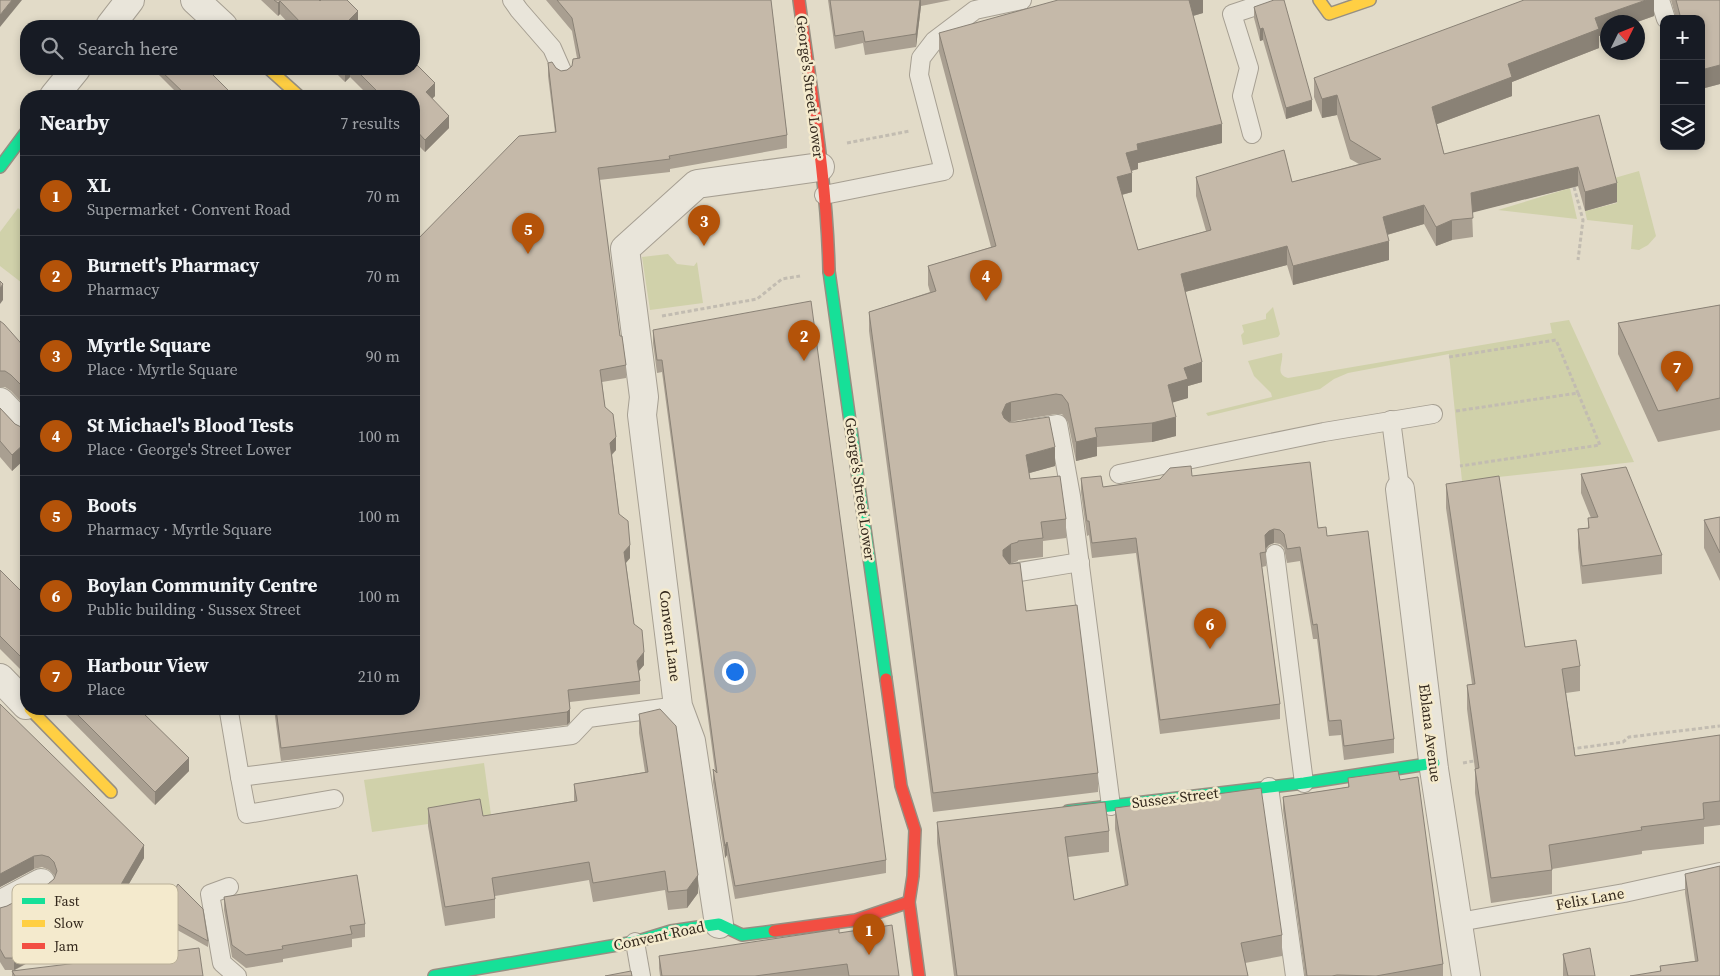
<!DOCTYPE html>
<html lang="en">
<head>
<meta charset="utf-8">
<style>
	:root { --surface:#171b24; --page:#20242c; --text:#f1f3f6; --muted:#9ea1a6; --line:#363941; --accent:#b45309 }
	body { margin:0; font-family:"Source Serif 4",serif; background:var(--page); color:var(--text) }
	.controls { position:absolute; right:15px; top:15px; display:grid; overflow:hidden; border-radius:10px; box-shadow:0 2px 8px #0003 }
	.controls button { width:45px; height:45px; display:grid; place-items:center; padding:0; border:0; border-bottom:1px solid var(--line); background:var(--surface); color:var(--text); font:25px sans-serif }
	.compass { position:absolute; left:1600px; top:15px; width:45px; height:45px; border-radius:50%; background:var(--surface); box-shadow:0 2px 8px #0003; rotate:47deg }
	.you { position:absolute; left:734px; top:671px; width:18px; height:18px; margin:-12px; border:4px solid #fff; border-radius:50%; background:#1a73e8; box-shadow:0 0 0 8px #1a73e833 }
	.badge { display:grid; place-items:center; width:32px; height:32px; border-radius:50%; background:var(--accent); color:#fff; font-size:16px; font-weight:700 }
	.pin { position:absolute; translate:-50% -41px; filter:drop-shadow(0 1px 2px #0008) }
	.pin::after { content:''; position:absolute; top:26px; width:18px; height:15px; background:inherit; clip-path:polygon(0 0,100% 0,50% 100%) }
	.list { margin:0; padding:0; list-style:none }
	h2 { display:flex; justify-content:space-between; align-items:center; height:65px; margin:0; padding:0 20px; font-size:21px }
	h2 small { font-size:16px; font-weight:400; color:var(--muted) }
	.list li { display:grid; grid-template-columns:32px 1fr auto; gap:15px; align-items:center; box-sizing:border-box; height:80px; padding:0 20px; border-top:1px solid var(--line) }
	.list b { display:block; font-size:19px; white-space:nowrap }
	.list p { margin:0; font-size:16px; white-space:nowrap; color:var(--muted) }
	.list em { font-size:16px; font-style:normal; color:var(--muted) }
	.icon { flex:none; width:28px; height:28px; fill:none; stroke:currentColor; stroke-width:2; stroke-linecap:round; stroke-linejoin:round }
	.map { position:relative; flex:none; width:1720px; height:976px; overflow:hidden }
	.search { position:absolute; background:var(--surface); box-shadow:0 2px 8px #0003; left:20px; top:20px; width:400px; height:55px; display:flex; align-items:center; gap:12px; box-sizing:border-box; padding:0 18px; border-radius:20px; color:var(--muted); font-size:19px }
	.panel { position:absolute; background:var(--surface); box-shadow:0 2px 8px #0003; left:20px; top:90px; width:400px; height:625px; border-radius:20px }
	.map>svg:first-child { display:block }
	.green { fill:#d0d1aa }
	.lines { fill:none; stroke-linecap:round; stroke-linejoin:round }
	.lane-casing { stroke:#a69f92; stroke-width:20 }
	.street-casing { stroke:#a69f92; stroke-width:30 }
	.fast-casing { stroke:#968f82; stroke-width:14 }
	.slow-casing { stroke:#968f82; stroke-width:14 }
	.jam-casing { stroke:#968f82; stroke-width:14 }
	.path { stroke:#c2bcb1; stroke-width:3; stroke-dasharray:4 2.5; stroke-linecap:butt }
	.lane { stroke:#e9e5da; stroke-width:18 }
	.street { stroke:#e9e5da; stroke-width:28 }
	.fast { stroke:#16e098; stroke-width:11 }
	.slow { stroke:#ffcf43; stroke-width:11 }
	.jam { stroke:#f24e42; stroke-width:11 }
	.wall { fill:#a99f91 }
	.shaded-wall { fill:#8a8276 }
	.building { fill:#c5b9a9; stroke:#8a8276 }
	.labels { text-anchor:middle; stroke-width:5; stroke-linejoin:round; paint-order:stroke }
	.street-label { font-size:15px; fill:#33281c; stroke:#f4eacd }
	.key { fill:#f4eacd; stroke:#bab098; stroke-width:1 }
	.key-label { font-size:14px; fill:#33281c }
</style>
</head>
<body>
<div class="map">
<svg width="1720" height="976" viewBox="0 0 1720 976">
	<rect width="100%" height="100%" fill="#e2dbc8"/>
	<!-- green -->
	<g class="green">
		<polygon points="1639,171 1656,236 1648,245 1639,250 1631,249 1633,225 1587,220 1585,211 1617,203 1611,179"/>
		<polygon points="1570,188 1577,219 1498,210"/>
		<polygon points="18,208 26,215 26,286 0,266 0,232"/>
		<polygon points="668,254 677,264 694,266 697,262 703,303 650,310 642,257"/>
		<polygon points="1273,307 1280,334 1278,337 1243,345 1241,335 1244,332 1242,325 1266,319 1266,314"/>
		<path d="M1569,320l65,142 -172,19 -13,-127 -101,19 -14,6 -14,10 -112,27 -2,-3 66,-16 -1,-4 -17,-17 -6,-15 34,-8c2,10 -8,21 6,25l264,-45 -2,-10z"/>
		<polygon points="484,763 491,815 372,832 364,780"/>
	</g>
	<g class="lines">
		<!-- lane casing -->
		<g class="lane-casing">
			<g id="lane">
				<polyline points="512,0 519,10 552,48 563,73"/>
				<polyline points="1660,0 1666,19"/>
				<polyline points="1252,134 1242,96 1249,68 1232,14 1274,0"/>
				<polyline points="824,195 944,171 919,75 921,58 934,41 975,10 1022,0"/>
				<polyline points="1391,420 1400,489"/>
				<polyline points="1028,429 1058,424 1071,496 1111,806"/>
				<polyline points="1119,474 1324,432 1433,414"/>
				<polyline points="1275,554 1304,783"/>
				<polyline points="1013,573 1080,562"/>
				<polyline points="231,709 229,712 240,777 572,735 588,718 678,706"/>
				<polyline points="240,777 247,814 334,799"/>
				<polyline points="1269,787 1295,976"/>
				<polyline points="229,887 210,894 222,963 237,976"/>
				<polyline points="1459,922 1624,893 1720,872"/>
				<polyline points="635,942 641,976"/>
			</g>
		</g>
		<!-- street casing -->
		<g class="street-casing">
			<g id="street">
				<polyline points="195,0 223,26"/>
				<polyline points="110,26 130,0"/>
				<polyline points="54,96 76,69"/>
				<polyline points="0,402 26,429"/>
				<polyline points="1400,489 1434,769 1466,976"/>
				<polyline points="0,678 26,705"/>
				<polyline points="0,905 41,883"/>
				<polyline points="719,924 691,741 678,706 642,415 644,397 625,249 697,184 820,167"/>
			</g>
		</g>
		<!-- fast casing -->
		<g class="fast-casing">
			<g id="fast">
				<polyline points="0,167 26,132"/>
				<polyline points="829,271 886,679"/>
				<polyline points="1068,811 1304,783 1434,763"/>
				<polyline points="434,976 635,942 671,931 719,924 742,935 774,931"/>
			</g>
		</g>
		<!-- slow casing -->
		<g class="slow-casing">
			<g id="slow">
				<polyline points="1319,0 1329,14 1370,0"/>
				<polyline points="269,69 299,96"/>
				<polyline points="30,709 111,792"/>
			</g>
		</g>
		<!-- jam casing -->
		<g class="jam-casing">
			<g id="jam">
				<path d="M799,0c12,90 28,180 30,271"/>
				<polyline points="886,679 901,786 915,830 913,876 909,902 919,976"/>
				<polyline points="774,931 856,920 909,902"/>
			</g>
		</g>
		<!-- path -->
		<g class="path">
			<polyline points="847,143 910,131"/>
			<polyline points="1574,187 1583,220 1578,260"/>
			<polyline points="662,316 757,299 782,279 800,276"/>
			<polyline points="1449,357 1556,340 1578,393"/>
			<polyline points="1456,411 1578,393 1600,445 1460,466"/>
			<polyline points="1571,749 1623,742 1629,737 1720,726"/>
			<polyline points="1463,763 1474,761"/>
		</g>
		<!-- lane -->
		<use href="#lane" class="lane"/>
		<!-- street -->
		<use href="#street" class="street"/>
		<!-- fast -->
		<use href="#fast" class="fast"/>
		<!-- slow -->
		<use href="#slow" class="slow"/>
		<!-- jam -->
		<use href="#jam" class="jam"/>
	</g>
	<!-- wall -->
	<g class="wall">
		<polygon points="261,0 319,0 358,24 355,26 291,26 280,14 278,16"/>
		<polygon points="546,0 771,0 787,135 787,148 670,169 670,172 599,180 620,336 626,365 626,378 602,382 605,407 616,450 612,455 619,514 630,558 626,563 634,624 644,665 639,671 640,681 640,694 570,702 570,722 567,725 281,761 274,709 414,709 555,132 548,76 548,63 556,68 561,71 567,70 572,66 577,58 572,31"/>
		<polygon points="828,0 951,0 921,6 916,47 865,55 863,43 835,49"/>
		<polygon points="1203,0 1203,13 1193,16 1222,143 1138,163 1138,169 1131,171 1132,192 1122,195 1138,250 1206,231 1196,196 1196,177 1292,182 1359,164 1350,159 1337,115 1322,118 1314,97 1314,78 1654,0 1654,16 1599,36 1599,48 1512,82 1512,96 1437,124 1444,154 1599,115 1617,202 1585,211 1578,186 1472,212 1473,237 1452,240 1436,246 1424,224 1387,235 1389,260 1293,285 1287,265 1185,292 1202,382 1188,386 1188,398 1172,402 1176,436 1152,442 1097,447 1097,456 1076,461 1068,422 1062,414 1056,414 1009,422 1055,466 1029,473 1030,479 1066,519 1066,538 1043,541 1043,557 1018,560 1018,561 1010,564 1026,611 1098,773 1098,792 933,812 869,331 869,312 930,292 928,285 928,266 991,247 939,52 939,33"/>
		<polygon points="1671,0 1720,0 1720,84 1701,89 1701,19 1676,19"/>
		<polygon points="1254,7 1312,111 1286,119 1263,40 1260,41 1254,18"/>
		<polygon points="153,69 207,69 233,95 239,96 180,96"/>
		<polygon points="332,69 414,69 435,96 432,98 449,128 425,152 414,141 414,96 369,96 350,77 345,82"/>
		<polygon points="1720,305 1720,430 1658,442 1618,354 1618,323"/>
		<polygon points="0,321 26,349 26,407 11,391 5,387 0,387"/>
		<polygon points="653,330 886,860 886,873 735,899 727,855 725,858 713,782 713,769 715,771 662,372 657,373 653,343"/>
		<polygon points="0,408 15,424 21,427 26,428 26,458 12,471 0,457"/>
		<polygon points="1581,474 1662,555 1662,574 1582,584 1578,548 1578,529 1588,528 1588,518 1591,518 1581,493"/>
		<polygon points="1192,476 1318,528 1327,536 1394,739 1394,753 1344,760 1341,735 1329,736 1317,639 1313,639 1300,561 1287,563 1284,548 1280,544 1274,543 1269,545 1266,549 1266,566 1262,567 1280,704 1280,719 1160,734 1136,553 1092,558 1089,535 1087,536 1081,492 1081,478 1103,487"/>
		<polygon points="1446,484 1525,647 1580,666 1580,691 1566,693 1575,756 1720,735 1720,825 1704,827 1704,844 1642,851 1642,854 1552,869 1552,894 1491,903 1475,793 1475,769 1467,709 1467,685 1472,684 1446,508"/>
		<polygon points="1720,517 1720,581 1704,548 1704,520"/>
		<polygon points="0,570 26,596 26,675 0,649"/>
		<polygon points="0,704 144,858 109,918 15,970 203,976 12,976 12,970 5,970 0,962 0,908 7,906 48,884 54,879 55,876 49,870 42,867 34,869 0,887"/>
		<polygon points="60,709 139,709 189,771 155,805"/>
		<polygon points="639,714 698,893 687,908 668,910 665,890 593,902 589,880 495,896 495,918 445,926 428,826 428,808 483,816 574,801 574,784 645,772 639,733"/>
		<polygon points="1348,778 1400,780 1443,964 1443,976 1305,976 1283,810 1283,797 1348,787"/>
		<polygon points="1115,808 1282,935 1282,956 1245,963 1248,976 954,976 937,843 937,822 1109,831 1109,852 1068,857 1074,900 1125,886 1115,829"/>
		<polygon points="1685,874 1720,976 1660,971 1660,966 1695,961 1685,893"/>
		<polygon points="224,897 365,924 365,937 352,939 352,947 283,959 283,962 246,968 232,957 224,910"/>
		<polygon points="161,915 208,941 208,947 161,921"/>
		<polygon points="839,933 899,976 660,976 659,968 659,956"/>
		<polygon points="1563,954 1595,976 1563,976"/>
	</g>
	<!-- shaded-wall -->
	<g class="shaded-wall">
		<polygon points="12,0 22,0 0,27 0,15"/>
		<polygon points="920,0 921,0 921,6 916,47 916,34"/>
		<polygon points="1189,0 1203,0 1203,13 1189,17"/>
		<polygon points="1646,0 1654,0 1654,16 1637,22 1608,22 1608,33 1599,36 1599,48 1512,82 1512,96 1432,126 1432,107 1508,64 1595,18"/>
		<polygon points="280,1 280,14 278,16 278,3"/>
		<polygon points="358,11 358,24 355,26 347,26 347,22"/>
		<polygon points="1263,28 1263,40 1260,41 1260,29"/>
		<polygon points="1720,65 1720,84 1701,89 1701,70"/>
		<polygon points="346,69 350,69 350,77 345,82 345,70"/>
		<polygon points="435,83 435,96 426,105 426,92"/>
		<polygon points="1337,95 1337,115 1322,118 1322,99"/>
		<polygon points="1312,100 1312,111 1286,119 1286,108"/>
		<polygon points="449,116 449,128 425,152 425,140"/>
		<polygon points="1222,124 1222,143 1138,163 1138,169 1126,172 1126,153 1137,144"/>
		<polygon points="1578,167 1578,186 1471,213 1471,193"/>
		<polygon points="1132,173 1132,192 1117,196 1117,177"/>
		<polygon points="1617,183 1617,202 1585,211 1585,192"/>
		<polygon points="1424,205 1424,224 1383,236 1383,217"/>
		<polygon points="1452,220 1452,240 1436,246 1436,227"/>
		<polygon points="1389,241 1389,260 1293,285 1293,266"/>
		<polygon points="1287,246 1287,265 1181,293 1181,274"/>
		<polygon points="3,284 3,300 0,304 0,288"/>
		<polygon points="1202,362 1202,382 1188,386 1188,398 1168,404 1168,385 1184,368"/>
		<polygon points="1011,402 1011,421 1006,423 1002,413 1006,404"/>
		<polygon points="1176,417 1176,436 1152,442 1152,423"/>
		<polygon points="616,437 616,450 610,456 610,443"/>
		<polygon points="1097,437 1097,456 1076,461 1076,442"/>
		<polygon points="26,442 26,458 12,471 12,455"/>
		<polygon points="1055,447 1055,466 1026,474 1026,455"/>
		<polygon points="1274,529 1274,543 1269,545 1265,549 1265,535 1269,531"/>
		<polygon points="1011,544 1011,563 1003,569 1003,550"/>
		<polygon points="630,545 630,558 624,565 624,552"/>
		<polygon points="644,652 644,665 637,673 637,661"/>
		<polygon points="570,709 570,722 567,725 567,712"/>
		<polygon points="189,758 189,771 155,805 155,792"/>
		<polygon points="727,842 727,855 725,858 725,846"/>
		<polygon points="144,845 144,858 109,918 14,970 14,958"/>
		<polygon points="34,856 34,869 0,887 0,874"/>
		<polygon points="698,875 698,893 687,908 687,890"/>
	</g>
	<!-- building -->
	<g class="building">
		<polygon points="0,0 12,0 0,15"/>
		<polygon points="274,0 319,0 320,1 321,0 347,0 358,11 347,22 351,26 304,26 280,1 278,3"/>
		<polygon points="557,0 771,0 787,135 669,156 670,159 598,168 620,336 622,336 626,365 600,370 605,407 613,414 616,437 610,443 619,514 628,521 630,545 624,552 634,624 642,630 644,652 637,661 640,681 568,690 570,709 567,712 281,748 276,709 414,709 414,243 519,136 556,132 548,63 552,62 556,68 561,71 567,70 572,66 573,59 580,58 572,18"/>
		<polygon points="830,0 920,0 916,34 865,42 863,31 835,36"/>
		<polygon points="1058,0 1189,0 1222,124 1137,144 1138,150 1126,153 1132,173 1117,177 1138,250 1211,230 1196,177 1284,150 1292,182 1381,159 1350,140 1337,95 1322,99 1314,78 1524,0 1646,0 1595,18 1599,29 1508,64 1512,77 1432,107 1444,154 1599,115 1617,183 1585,192 1578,167 1471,193 1473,218 1452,220 1436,227 1424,205 1383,217 1389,241 1293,266 1287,246 1181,274 1202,362 1184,368 1188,379 1168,385 1176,417 1152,423 1095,428 1097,437 1076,442 1068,403 1062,395 1056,394 1011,402 1006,404 1002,413 1004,418 1009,422 1015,422 1049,417 1055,447 1026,455 1030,479 1060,476 1066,519 1041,522 1043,538 1018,541 1018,542 1011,544 1003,550 1003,556 1009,564 1020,563 1026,611 1077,605 1098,773 933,793 869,312 936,291 928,266 996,246 939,33"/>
		<polygon points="1274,0 1284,0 1312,100 1286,108 1263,28 1260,29 1254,7"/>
		<polygon points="1676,0 1720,0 1720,65 1701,70 1701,19 1681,19"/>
		<polygon points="414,62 435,83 426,92 449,116 425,140 414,128 414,96 382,96 355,69 414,69"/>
		<polygon points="159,69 207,69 233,95 235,92 239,96 187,96"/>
		<polygon points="0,281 3,284 0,288"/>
		<polygon points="811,301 886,860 735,886 727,842 725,846 713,769 717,773 662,360 657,360 653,330"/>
		<polygon points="1720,305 1720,398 1658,411 1618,323"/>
		<polygon points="0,321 4,324 26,349 26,390 11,375 5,371 0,371"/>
		<polygon points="0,408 15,424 21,427 26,428 26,442 12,455 0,441"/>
		<polygon points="1310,462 1318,528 1326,527 1327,536 1368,531 1394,739 1344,746 1341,720 1329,721 1317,624 1313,625 1300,547 1287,549 1284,534 1280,530 1274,529 1269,531 1265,535 1266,552 1260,553 1280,704 1160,720 1136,538 1092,543 1089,521 1087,521 1081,478 1101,476 1103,487 1160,479 1170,468 1191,466 1192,476"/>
		<polygon points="1626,467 1662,555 1582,566 1578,529 1589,528 1588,518 1598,517 1581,474"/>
		<polygon points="1499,476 1525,647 1576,640 1580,666 1562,669 1575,756 1720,735 1720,801 1703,803 1704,819 1641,827 1642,830 1549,845 1552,870 1491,878 1475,769 1479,768 1467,685 1475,684 1446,484"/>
		<polygon points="1720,517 1720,553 1704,520"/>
		<polygon points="0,570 26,596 26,662 0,636"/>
		<polygon points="0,704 144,845 109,905 14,958 5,958 0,949 0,908 7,906 48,884 54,879 57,871 54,862 49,857 42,855 34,856 0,874"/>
		<polygon points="72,709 139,709 189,758 155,792"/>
		<polygon points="660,709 676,726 698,875 687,890 668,892 665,871 593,883 589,862 492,878 495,899 445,907 428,808 480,799 483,816 577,801 574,784 648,772 639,714"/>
		<polygon points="1398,771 1400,780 1418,777 1443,964 1376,976 1337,975 1332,976 1307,976 1283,797 1349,787 1348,778"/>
		<polygon points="1261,788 1282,935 1241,943 1248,976 957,976 937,822 1105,802 1109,831 1065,837 1074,900 1128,885 1115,808"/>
		<polygon points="1720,866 1720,976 1630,976 1661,971 1660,966 1698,961 1685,874"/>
		<polygon points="357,875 365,924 350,926 352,934 282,946 283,949 246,955 232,945 224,897"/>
		<polygon points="178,884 203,909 208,941 161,915"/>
		<polygon points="892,925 899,976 849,976 847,964 755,976 662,976 659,956 839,929 839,933"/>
		<polygon points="199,948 203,976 15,976 12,971"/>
		<polygon points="1590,948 1595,976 1568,976 1563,954"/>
		<polygon points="631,971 632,976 605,976"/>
	</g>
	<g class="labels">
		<!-- street labels -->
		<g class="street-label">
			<text transform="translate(810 87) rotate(83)" y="5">George's Street Lower</text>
			<text transform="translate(860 489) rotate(82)" y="5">George's Street Lower</text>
			<text transform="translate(670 636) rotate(83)" y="5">Convent Lane</text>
			<text transform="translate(1430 733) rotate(83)" y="5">Eblana Avenue</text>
			<text transform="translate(1175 798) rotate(-7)" y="5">Sussex Street</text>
			<text transform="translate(1590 899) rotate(-10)" y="5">Felix Lane</text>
			<text transform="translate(659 936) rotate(-12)" y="5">Convent Road</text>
		</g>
	</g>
	<!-- legend -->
	<rect x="12" y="884" width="166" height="80" rx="8" class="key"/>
	<rect x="22" y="898" width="23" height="6" fill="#16e098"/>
	<rect x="22" y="920" width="23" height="7" fill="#ffcf43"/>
	<rect x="22" y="943" width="23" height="6" fill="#f24e42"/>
	<g class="key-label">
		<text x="54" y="906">Fast</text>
		<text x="54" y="928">Slow</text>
		<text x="54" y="951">Jam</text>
	</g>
</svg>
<div class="controls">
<button>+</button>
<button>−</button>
<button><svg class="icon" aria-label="layers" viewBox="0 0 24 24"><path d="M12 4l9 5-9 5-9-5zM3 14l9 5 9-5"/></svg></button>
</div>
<svg class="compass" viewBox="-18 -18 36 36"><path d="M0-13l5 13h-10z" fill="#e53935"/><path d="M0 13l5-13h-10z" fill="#9ea1a6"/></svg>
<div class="you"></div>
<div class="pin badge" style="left:869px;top:955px">1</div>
<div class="pin badge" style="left:804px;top:361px">2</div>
<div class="pin badge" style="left:704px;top:246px">3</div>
<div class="pin badge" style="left:986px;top:301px">4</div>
<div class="pin badge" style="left:528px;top:254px">5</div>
<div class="pin badge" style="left:1210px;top:649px">6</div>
<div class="pin badge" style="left:1677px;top:392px">7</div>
<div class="search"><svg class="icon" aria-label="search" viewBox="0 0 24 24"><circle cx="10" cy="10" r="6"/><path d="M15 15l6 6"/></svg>Search here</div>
<section class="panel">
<h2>Nearby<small>7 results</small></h2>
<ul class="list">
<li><span class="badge">1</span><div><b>XL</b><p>Supermarket · Convent Road</p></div><em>70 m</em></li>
<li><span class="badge">2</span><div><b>Burnett's Pharmacy</b><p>Pharmacy</p></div><em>70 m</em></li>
<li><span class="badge">3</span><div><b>Myrtle Square</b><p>Place · Myrtle Square</p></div><em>90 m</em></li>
<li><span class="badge">4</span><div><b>St Michael's Blood Tests</b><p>Place · George's Street Lower</p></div><em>100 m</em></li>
<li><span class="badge">5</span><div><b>Boots</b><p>Pharmacy · Myrtle Square</p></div><em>100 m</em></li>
<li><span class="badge">6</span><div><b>Boylan Community Centre</b><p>Public building · Sussex Street</p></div><em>100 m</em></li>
<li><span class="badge">7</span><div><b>Harbour View</b><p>Place</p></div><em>210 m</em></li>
</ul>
</section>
</div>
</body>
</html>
